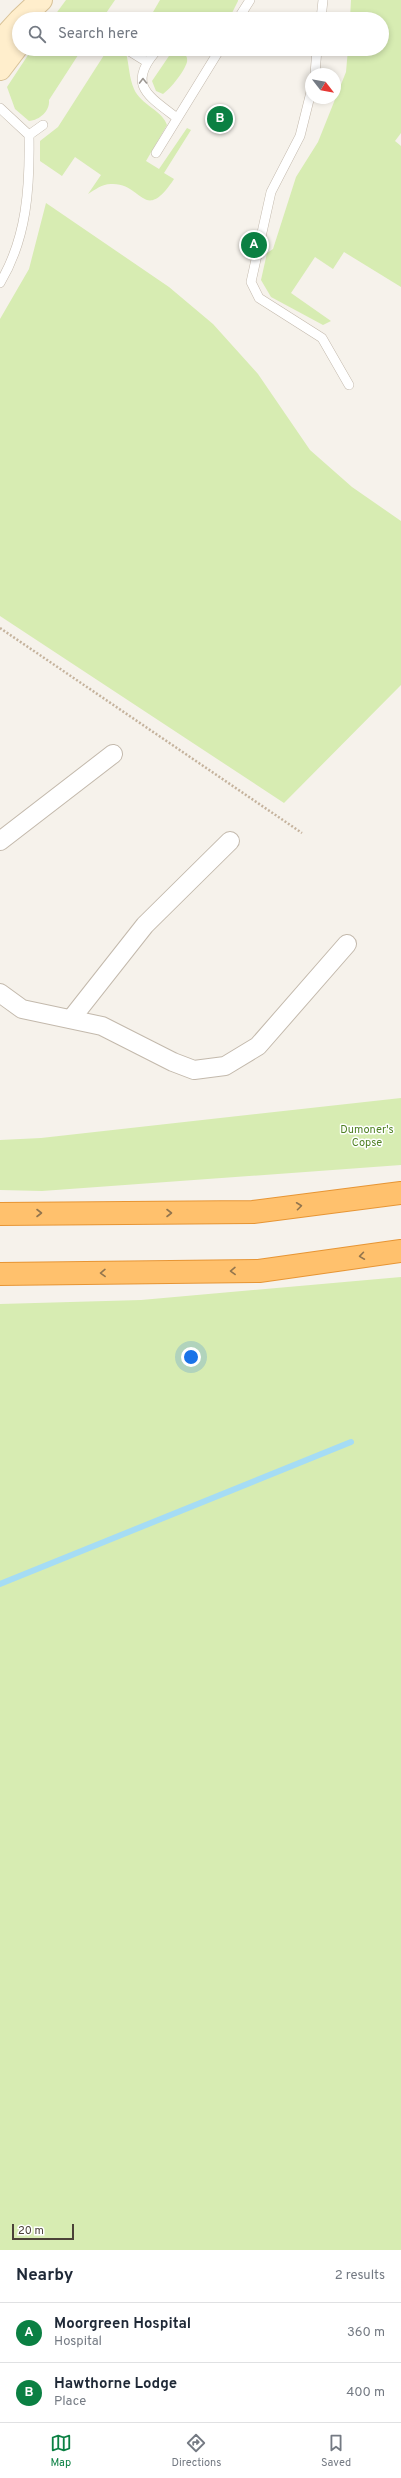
<!DOCTYPE html>
<html lang="en">
<head>
<meta charset="utf-8">
<style>
	:root { --surface:#fff; --page:#f2f2f3; --text:#1f2937; --muted:#747a83; --line:#e0e1e3; --accent:#0b8043 }
	body { margin:0; font-family:Overpass,sans-serif; background:var(--page); color:var(--text) }
	.compass { position:absolute; left:305px; top:68px; width:36px; height:36px; border-radius:50%; background:var(--surface); box-shadow:0 2px 6px #0003; rotate:121deg }
	.scale { position:absolute; left:12px; bottom:10px; width:62px; box-sizing:border-box; padding-left:4px; border:2px solid #4b4238; border-top:0; font-size:11px; line-height:14px; white-space:nowrap; color:#4b4238; -webkit-text-stroke:3px #fff; paint-order:stroke }
	.you { position:absolute; left:191px; top:1357px; width:14px; height:14px; margin:-10px; border:3px solid #fff; border-radius:50%; background:#1a73e8; box-shadow:0 0 0 6px #1a73e833 }
	.badge { display:grid; place-items:center; width:26px; height:26px; border-radius:50%; background:var(--accent); color:#fff; font-size:13px; font-weight:700 }
	.pin { position:absolute; translate:-50% -50%; border:2px solid #fff; box-shadow:0 1px 4px #0006 }
	.list { margin:0; padding:0; list-style:none }
	h2 { display:flex; justify-content:space-between; align-items:center; height:52px; margin:0; padding:0 16px; font-size:17px }
	h2 small { font-size:13px; font-weight:400; color:var(--muted) }
	.list li { display:grid; grid-template-columns:26px 1fr auto; gap:12px; align-items:center; box-sizing:border-box; height:60px; padding:0 16px; border-top:1px solid var(--line) }
	.list b { display:block; font-size:15px; white-space:nowrap }
	.list p { margin:0; font-size:13px; white-space:nowrap; color:var(--muted) }
	.list em { font-size:13px; font-style:normal; color:var(--muted) }
	.icon { flex:none; width:22px; height:22px; fill:none; stroke:currentColor; stroke-width:2; stroke-linecap:round; stroke-linejoin:round }
	.map { position:relative; flex:none; width:401px; height:2250px; overflow:hidden }
	.search { position:absolute; background:var(--surface); box-shadow:0 2px 6px #0003; left:12px; right:12px; top:12px; height:44px; display:flex; align-items:center; gap:10px; box-sizing:border-box; padding:0 14px; border-radius:22px; color:var(--muted); font-size:15px }
	.sheet { height:172px; background:var(--surface) }
	nav { display:flex; justify-content:space-around; align-items:center; box-sizing:border-box; height:56px; border-top:1px solid var(--line); background:var(--surface); font-size:11px; color:var(--muted) }
	nav a { display:grid; justify-items:center; gap:2px }
	nav .on { color:var(--accent) }
	.map>svg:first-child { display:block }
	.green { fill:#d7ecb2 }
	.lines { fill:none; stroke-linecap:round; stroke-linejoin:round }
	.stream { stroke:#a5dcf5; stroke-width:6 }
	.lane-casing { stroke:#c3b9ac; stroke-width:10 }
	.street-casing { stroke:#c3b9ac; stroke-width:20 }
	.secondary-casing { stroke:#d8c298; stroke-width:24 }
	.highway-casing { stroke:#e79534; stroke-width:24 }
	.path { stroke:#c5b39d; stroke-width:2.5; stroke-dasharray:2 2; stroke-linecap:butt }
	.lane { stroke:#fff; stroke-width:9 }
	.street { stroke:#fff; stroke-width:18 }
	.secondary { stroke:#fec; stroke-width:22 }
	.highway { stroke:#ffc16d; stroke-width:22 }
	.oneway { stroke:#9c9792 }
	.oneway2 { stroke:#93754d }
	.labels { text-anchor:middle; stroke-width:3; stroke-linejoin:round; paint-order:stroke }
	.park-label { font-size:11px; fill:#518226; stroke:#fff }
</style>
</head>
<body>
<div class="map">
<svg width="401" height="2250" viewBox="0 0 401 2250">
	<rect width="100%" height="100%" fill="#f6f2eb"/>
	<!-- green -->
	<g class="green">
		<polygon points="66,0 115,0 102,19 52,19"/>
		<polygon points="160,0 238,0 238,1 229,19 149,19"/>
		<polygon points="351,0 401,0 401,133 395,141 401,146 401,287 344,252 333,269 315,257 291,293 331,321 323,325 271,297 261,280 267,253 273,249 296,177 318,142 346,72 348,49 382,49 382,19 350,19"/>
		<path d="M32,49h50l-33,51c1,11 -9,20 -20,21l-14,-12 -8,-22z"/>
		<path d="M111,49l15,4c3,11 3,25 8,36 7,16 28,21 33,36l-21,36 13,8 28,-41 4,2 -27,43 10,6c-30,45 -31,5 -61,5 -10,-1 -17,5 -25,10l13,-19 -26,-18 -13,19 -22,-15v-20l18,-14 48,-75z"/>
		<path d="M177,50h6c2,4 5,7 4,12 -3,10 -16,26 -24,32l-7,-3 -4,-10 19,-28z"/>
		<polygon points="46,203 169,287 213,324 258,374 310,450 352,487 401,521 401,685 284,803 0,616 0,319 29,269"/>
		<polygon points="401,1098 401,1165 42,1191 0,1190 0,1140 41,1138"/>
		<polygon points="401,1277 401,2250 0,2250 0,1304 141,1300"/>
	</g>
	<g class="lines">
		<!-- stream -->
		<polyline class="stream" points="0,1584 351,1442"/>
		<!-- lane casing -->
		<g class="lane-casing">
			<g id="lane">
				<polyline points="238,19 250,0"/>
				<polyline points="321,19 323,0"/>
				<polyline points="126,49 147,62"/>
				<path d="M158,49c-32,35 -11,46 19,69"/>
				<polyline points="315,74 317,49"/>
				<polyline points="311,92 300,136 271,192 251,282 259,298 322,338 349,385"/>
				<path d="M0,108l29,27c1,52 -2,103 -29,148"/>
				<polyline points="29,135 43,125"/>
				<polyline points="156,153 220,49"/>
			</g>
		</g>
		<!-- street casing -->
		<g class="street-casing">
			<g id="street">
				<polyline points="0,841 113,754"/>
				<polyline points="0,993 22,1009 102,1026 173,1062 194,1070 225,1066 258,1046 347,944"/>
				<polyline points="71,1019 145,925 230,841"/>
			</g>
		</g>
		<!-- secondary casing -->
		<g class="secondary-casing">
			<g id="secondary">
				<polyline points="21,19 41,0"/>
				<polyline points="0,42 19,21"/>
				<polyline points="0,69 19,44"/>
			</g>
		</g>
		<!-- highway casing -->
		<g class="highway-casing">
			<g id="highway">
				<polyline points="0,1214 253,1212 401,1193"/>
				<polyline points="0,1274 259,1271 401,1251"/>
			</g>
		</g>
		<!-- path -->
		<polyline class="path" points="0,628 302,833"/>
		<!-- lane -->
		<use href="#lane" class="lane"/>
		<!-- street -->
		<use href="#street" class="street"/>
		<!-- secondary -->
		<use href="#secondary" class="secondary"/>
		<!-- highway -->
		<use href="#highway" class="highway"/>
	</g>
	<!-- one-way arrows -->
	<defs><path id="oneway-chevron" d="M-2-3.5L2.5 0L-2 3.5" fill="none" stroke-width="1.6" stroke-linecap="round" stroke-linejoin="round"/></defs>
	<use class="oneway" href="#oneway-chevron" transform="translate(143 81) rotate(-91)"/>
	<g class="oneway2">
		<use href="#oneway-chevron" transform="translate(299 1206) rotate(-7)"/>
		<use href="#oneway-chevron" transform="translate(39 1213)"/>
		<use href="#oneway-chevron" transform="translate(169 1213)"/>
		<use href="#oneway-chevron" transform="translate(362 1256) rotate(172)"/>
		<use href="#oneway-chevron" transform="translate(233 1271) rotate(179)"/>
		<use href="#oneway-chevron" transform="translate(103 1273) rotate(179)"/>
	</g>
	<g class="labels">
		<!-- park labels -->
		<g class="park-label">
			<text x="367" y="1133">Dumoner's<tspan x="367" dy="13">Copse</tspan></text>
		</g>
	</g>
</svg>
<svg class="compass" viewBox="-18 -18 36 36"><path d="M0-13l5 13h-10z" fill="#e53935"/><path d="M0 13l5-13h-10z" fill="#747a83"/></svg>
<div class="scale">20 m</div>
<div class="you"></div>
<div class="pin badge" style="left:254px;top:245px">A</div>
<div class="pin badge" style="left:220px;top:119px">B</div>
<div class="search"><svg class="icon" aria-label="search" viewBox="0 0 24 24"><circle cx="10" cy="10" r="6"/><path d="M15 15l6 6"/></svg>Search here</div>
</div>
<section class="sheet">
<h2>Nearby<small>2 results</small></h2>
<ul class="list">
<li><span class="badge">A</span><div><b>Moorgreen Hospital</b><p>Hospital</p></div><em>360 m</em></li>
<li><span class="badge">B</span><div><b>Hawthorne Lodge</b><p>Place</p></div><em>400 m</em></li>
</ul>
</section>
<nav>
<a class="on"><svg class="icon" aria-label="map" viewBox="0 0 24 24"><path d="M3 6l6-2 6 2 6-2v14l-6 2-6-2-6 2zM9 4v14M15 6v14"/></svg>Map</a>
<a><svg class="icon" aria-label="directions" viewBox="0 0 24 24"><path d="M12 3l9 9-9 9-9-9zM9 14v-3h6M13 9l2 2-2 2"/></svg>Directions</a>
<a><svg class="icon" aria-label="saved" viewBox="0 0 24 24"><path d="M7 4h10v16l-5-4-5 4z"/></svg>Saved</a>
</nav>
</body>
</html>
